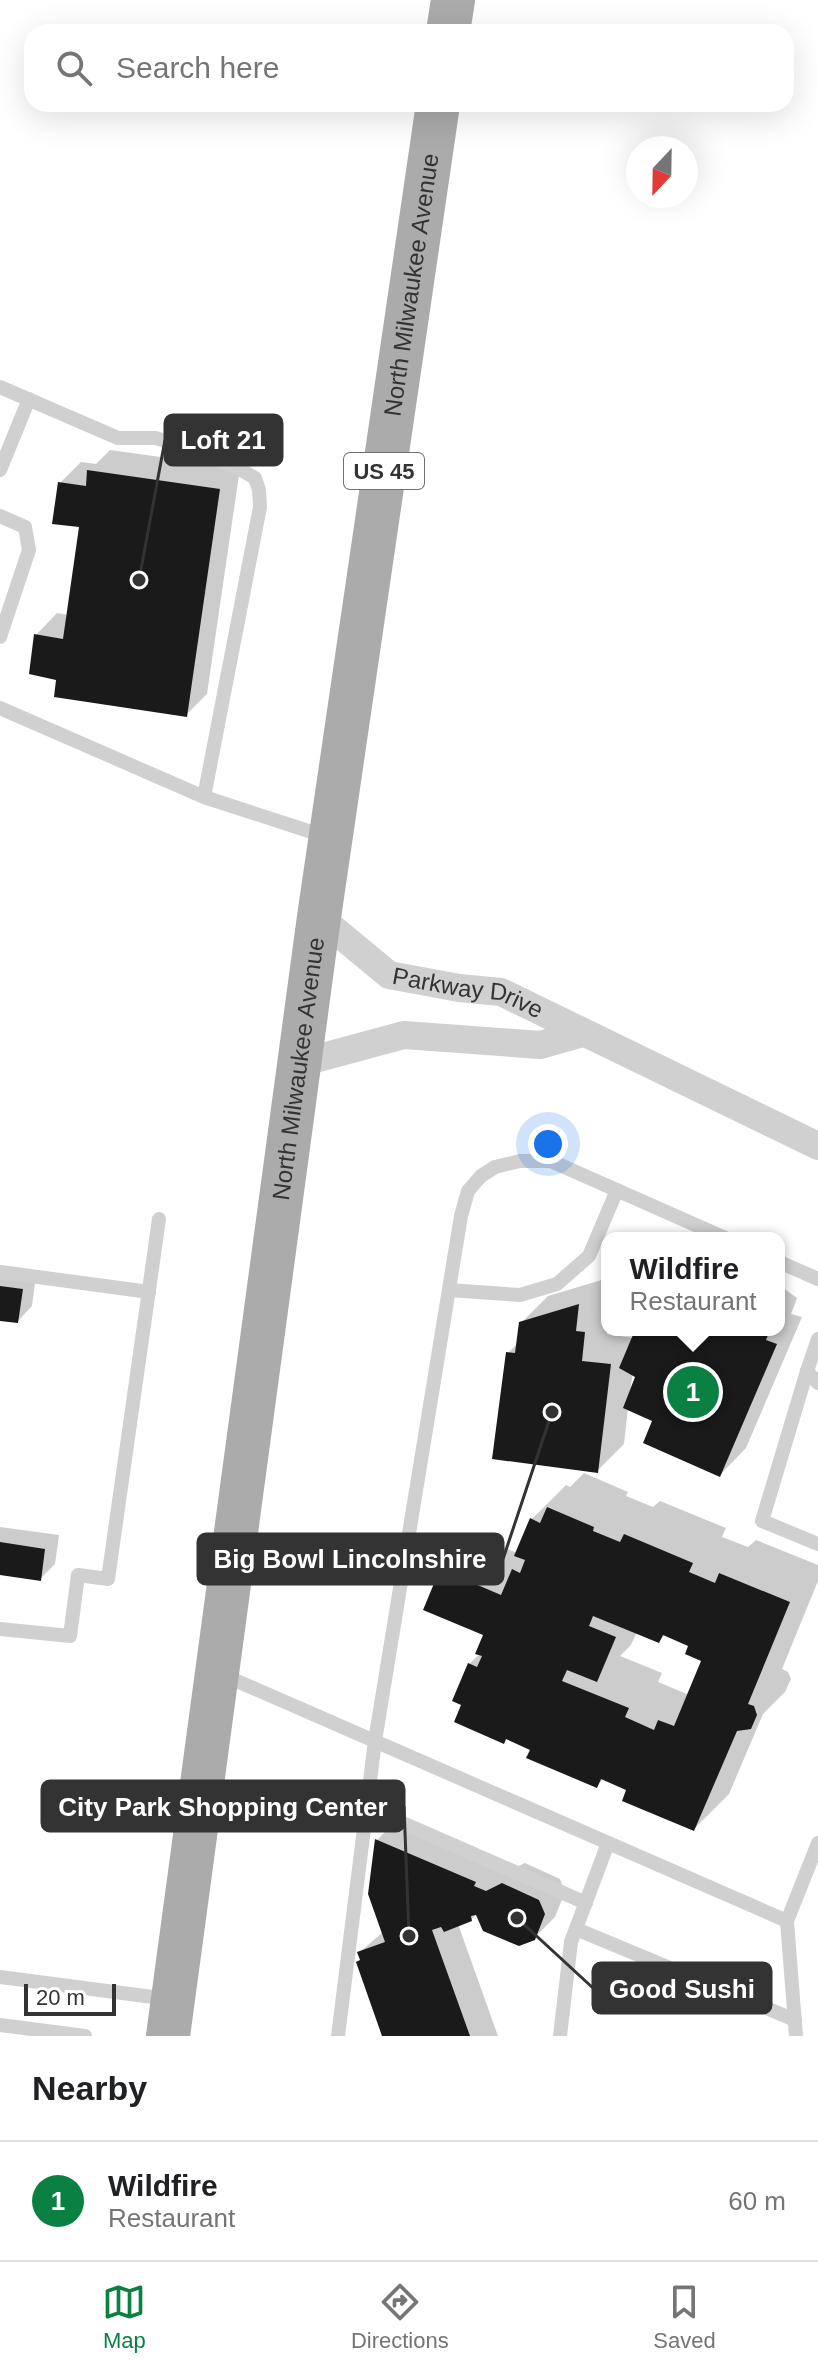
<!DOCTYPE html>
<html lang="en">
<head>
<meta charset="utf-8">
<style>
	:root { --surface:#fff; --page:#f2f2f2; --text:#202124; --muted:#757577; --line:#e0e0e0; --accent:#0b8043 }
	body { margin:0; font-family:Arial,sans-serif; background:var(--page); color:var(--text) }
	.compass { position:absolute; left:626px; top:136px; width:72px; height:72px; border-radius:50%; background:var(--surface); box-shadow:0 8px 32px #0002; rotate:202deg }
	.scale { position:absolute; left:24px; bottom:20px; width:92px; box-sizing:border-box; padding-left:8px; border:4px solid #333; border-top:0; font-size:22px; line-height:28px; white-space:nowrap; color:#333; -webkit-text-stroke:6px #fff; paint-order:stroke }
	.you { position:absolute; left:548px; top:1144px; width:28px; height:28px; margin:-20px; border:6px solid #fff; border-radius:50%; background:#1a73e8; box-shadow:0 0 0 12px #1a73e833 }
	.badge { display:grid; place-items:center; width:52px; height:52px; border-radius:50%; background:var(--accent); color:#fff; font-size:26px; font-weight:700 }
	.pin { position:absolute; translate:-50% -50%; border:4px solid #fff; box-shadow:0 2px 8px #0006 }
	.popup { position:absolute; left:601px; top:1232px; width:184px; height:104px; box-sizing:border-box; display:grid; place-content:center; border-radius:16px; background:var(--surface); filter:drop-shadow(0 2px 6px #0005); font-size:26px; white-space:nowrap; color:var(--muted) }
	.popup b { font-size:30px; color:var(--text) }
	.popup::after { content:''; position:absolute; left:50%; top:100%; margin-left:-16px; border:16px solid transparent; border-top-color:var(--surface) }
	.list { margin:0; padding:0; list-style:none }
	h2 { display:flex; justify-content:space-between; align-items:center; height:104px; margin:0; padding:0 32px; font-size:34px }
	h2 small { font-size:26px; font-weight:400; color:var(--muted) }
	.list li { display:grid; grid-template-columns:52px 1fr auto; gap:24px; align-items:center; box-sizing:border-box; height:120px; padding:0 32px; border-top:2px solid var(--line) }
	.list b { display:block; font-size:30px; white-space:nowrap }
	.list p { margin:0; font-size:26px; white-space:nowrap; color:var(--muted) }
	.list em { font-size:26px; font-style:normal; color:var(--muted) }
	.icon { flex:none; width:44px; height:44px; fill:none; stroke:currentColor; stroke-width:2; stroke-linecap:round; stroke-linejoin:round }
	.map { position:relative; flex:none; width:818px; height:2036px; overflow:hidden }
	.search { position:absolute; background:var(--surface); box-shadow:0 8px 32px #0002; left:24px; right:24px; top:24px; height:88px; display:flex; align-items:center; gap:20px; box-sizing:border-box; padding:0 28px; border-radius:24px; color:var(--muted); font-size:30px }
	.sheet { height:224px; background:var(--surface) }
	nav { display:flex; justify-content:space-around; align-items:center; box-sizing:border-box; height:112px; border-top:2px solid var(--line); background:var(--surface); font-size:22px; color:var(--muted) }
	nav a { display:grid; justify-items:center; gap:4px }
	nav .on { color:var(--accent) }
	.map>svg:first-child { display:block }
	.shadow { fill:#0003; fill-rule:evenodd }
	.building { fill:#1a1a1a; fill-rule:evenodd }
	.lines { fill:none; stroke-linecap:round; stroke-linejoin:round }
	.lane { stroke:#d0d0d0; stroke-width:14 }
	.street { stroke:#d0d0d0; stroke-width:28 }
	.primary { stroke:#ababab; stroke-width:44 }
	.labels { text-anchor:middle; stroke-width:8; stroke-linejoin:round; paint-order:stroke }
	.shield { fill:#fff; stroke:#707070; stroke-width:2 }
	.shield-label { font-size:22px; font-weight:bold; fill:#333 }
	.street-label { font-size:24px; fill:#333; stroke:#fff }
	.leader { fill:none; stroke:#333; stroke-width:3 }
	.callout-dot { fill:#333; stroke:#fff; stroke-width:3 }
	.callout { fill:#333; stroke:#333; stroke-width:3 }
	.callout-label { font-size:26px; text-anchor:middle; font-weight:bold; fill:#fff }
</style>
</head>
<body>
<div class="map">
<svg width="818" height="2036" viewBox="0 0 818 2036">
	<rect width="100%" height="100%" fill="#fff"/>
	<!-- shadow -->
	<g class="shadow">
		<polygon points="110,450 240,468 207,694 186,715 59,678 36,635 57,613 68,615 81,525 60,483 81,462 96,464"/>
		<polygon points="0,1270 36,1275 32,1306 18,1321 0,1318"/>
		<path d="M605,1279l-4,26 6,1v28l25,4 5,-8h142v-45l18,13 -6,16 11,3 -56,131 -26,27 -66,-55 -26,-12 -4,36 -27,27 -89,-118 11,-11 2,-19 27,-27zM633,1373l5,3 -8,15z"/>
		<path d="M584,1473l44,19 -2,4 27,11 7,-6 66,27 -4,9 26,10 8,-7 62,25v16l-36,88 6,3 3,7 -6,13 -22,22 -34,80 -35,35 -65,-40 -25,-11 -7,8 -64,-38 -26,-10 -3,3 -41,-37 6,-40 11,-10 6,-21 -44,-62 34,-35 41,17 14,-33 35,-35 4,2zM637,1632l22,9 7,-7 25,11 13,15 -12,29 -5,5 -29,-12 4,-9 -42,-17 11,-11z"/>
		<polygon points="0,1527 59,1535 55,1564 40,1579 0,1573"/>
		<polygon points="398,1819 508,1871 525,1863 560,1879 565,1892 555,1917 534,1938 477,1913 471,1920 458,1924 498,2036 384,2036 359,1953 384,1931 377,1840"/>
	</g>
	<!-- building -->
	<g class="building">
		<polygon points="87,470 220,489 187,717 54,697 56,680 29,674 34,634 63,639 79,527 52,524 58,482 86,486"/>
		<polygon points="0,1286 23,1289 18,1323 0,1321"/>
		<polygon points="579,1304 576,1331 585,1332 582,1361 611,1364 598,1473 492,1459 506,1352 515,1353 519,1322"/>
		<polygon points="635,1330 770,1330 766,1340 777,1344 720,1477 643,1443 652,1421 623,1408 635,1377 619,1368"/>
		<path d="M547,1507l47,20 -1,4 27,11 4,-8 69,29 -4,9 26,11 4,-10 71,29 -42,102 6,2 3,9 -6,14 -14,2 -43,100 -72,-30 4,-11 -25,-11 -4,9 -71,-30 4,-8 -24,-11 -2,5 -50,-22 7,-17 -9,-4 16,-38 9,4 5,-11 -7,-2 8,-19 -60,-25 17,-41 61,26 11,-26 8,4 5,-13 -11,-4 16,-38 10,5zM593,1616l66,27 4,-8 25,11 -3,8 16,7 -27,65 -16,-6 -4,10 -29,-13 4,-9 -67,-27 5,-11 30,12 19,-45 -27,-11z"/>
		<polygon points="0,1542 45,1549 41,1581 0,1575"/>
		<polygon points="375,1839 476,1882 474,1886 486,1891 502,1883 539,1900 545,1914 535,1940 519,1946 483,1931 476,1915 471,1916 472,1921 444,1932 441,1927 432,1930 470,2036 382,2036 356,1962 360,1960 357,1952 385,1942 368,1894"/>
	</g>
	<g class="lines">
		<!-- lane -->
		<g class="lane">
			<polyline points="0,387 118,438 156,438 236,467 255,478 259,490 260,507 204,797"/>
			<polyline points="0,470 29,399"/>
			<polyline points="0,516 25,527 29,550 0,637"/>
			<polyline points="0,708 204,797 327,837"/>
			<polyline points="779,1262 818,1279"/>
			<polyline points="1,1272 149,1292"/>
			<polyline points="449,1290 520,1295 557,1284 589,1256 617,1190"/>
			<polyline points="818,1339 807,1371 818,1383"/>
			<polyline points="807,1371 762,1521 818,1544"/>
			<polyline points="0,1629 70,1636 78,1575 108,1579 159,1219"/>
			<polyline points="221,1674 787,1921"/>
			<polyline points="366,1807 586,1903"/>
			<polyline points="576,1929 795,2020"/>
			<polyline points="0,1977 168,1999"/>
			<polyline points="0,2025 85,2036"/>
			<polyline points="338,2036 375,1741 461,1216 468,1191 481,1176 495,1167 520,1161 551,1161 725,1238"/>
			<polyline points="560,2036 571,1942 608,1843"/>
			<polyline points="796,2036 787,1921 818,1843"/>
		</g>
		<!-- street -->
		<g class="street">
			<path id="s1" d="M319,917l70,58 70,13 42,4 317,154"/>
			<polyline points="300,1063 404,1035 540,1045 583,1033"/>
		</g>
		<!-- primary -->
		<g class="primary">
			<polyline points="448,32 453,0"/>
			<path id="s2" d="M168,2036l151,-1119 119,-813"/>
		</g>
	</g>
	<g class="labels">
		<!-- shield labels -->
		<rect class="shield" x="344" y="453" width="80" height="36" rx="6"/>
		<g class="shield-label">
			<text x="384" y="479">US 45</text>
		</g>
		<!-- street labels -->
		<g class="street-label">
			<text dy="8" stroke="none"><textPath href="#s2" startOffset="1768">North Milwaukee Avenue</textPath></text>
			<text dy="8" stroke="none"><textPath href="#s1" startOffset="172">Parkway Drive</textPath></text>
			<text dy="8" stroke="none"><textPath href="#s2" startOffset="976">North Milwaukee Avenue</textPath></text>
		</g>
	</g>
	<!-- callouts -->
	<path class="leader" d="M139 580L165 440M552 1412L503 1559M409 1936L404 1806M517 1918L593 1988"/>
	<g class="callout-dot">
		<circle cx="139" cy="580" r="8"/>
		<circle cx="552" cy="1412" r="8"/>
		<circle cx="409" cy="1936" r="8"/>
		<circle cx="517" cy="1918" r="8"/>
	</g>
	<g class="callout">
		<rect x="165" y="415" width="117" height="50" rx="8"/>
		<rect x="198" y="1534" width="305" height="50" rx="8"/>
		<rect x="42" y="1781" width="362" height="50" rx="8"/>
		<rect x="593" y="1963" width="178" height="50" rx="8"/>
	</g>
	<g class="callout-label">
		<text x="223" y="449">Loft 21</text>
		<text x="350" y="1568">Big Bowl Lincolnshire</text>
		<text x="223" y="1816">City Park Shopping Center</text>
		<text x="682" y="1998">Good Sushi</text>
	</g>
</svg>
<svg class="compass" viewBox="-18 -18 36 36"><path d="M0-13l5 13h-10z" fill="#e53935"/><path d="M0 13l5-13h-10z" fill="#757577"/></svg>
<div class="scale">20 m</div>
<div class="you"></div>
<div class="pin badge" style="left:693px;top:1392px">1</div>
<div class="popup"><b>Wildfire</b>Restaurant</div>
<div class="search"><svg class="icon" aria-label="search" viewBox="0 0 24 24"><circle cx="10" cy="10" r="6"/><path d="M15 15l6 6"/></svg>Search here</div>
</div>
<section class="sheet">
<h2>Nearby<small></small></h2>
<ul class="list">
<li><span class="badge">1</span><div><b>Wildfire</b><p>Restaurant</p></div><em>60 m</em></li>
</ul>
</section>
<nav>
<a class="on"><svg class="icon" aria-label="map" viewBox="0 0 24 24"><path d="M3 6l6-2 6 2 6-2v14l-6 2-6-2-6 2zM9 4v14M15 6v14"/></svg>Map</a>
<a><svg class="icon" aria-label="directions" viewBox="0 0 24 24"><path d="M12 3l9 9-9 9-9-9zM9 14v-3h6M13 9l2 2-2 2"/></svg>Directions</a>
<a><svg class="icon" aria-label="saved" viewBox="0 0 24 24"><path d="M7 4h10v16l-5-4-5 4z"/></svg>Saved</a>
</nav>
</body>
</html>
